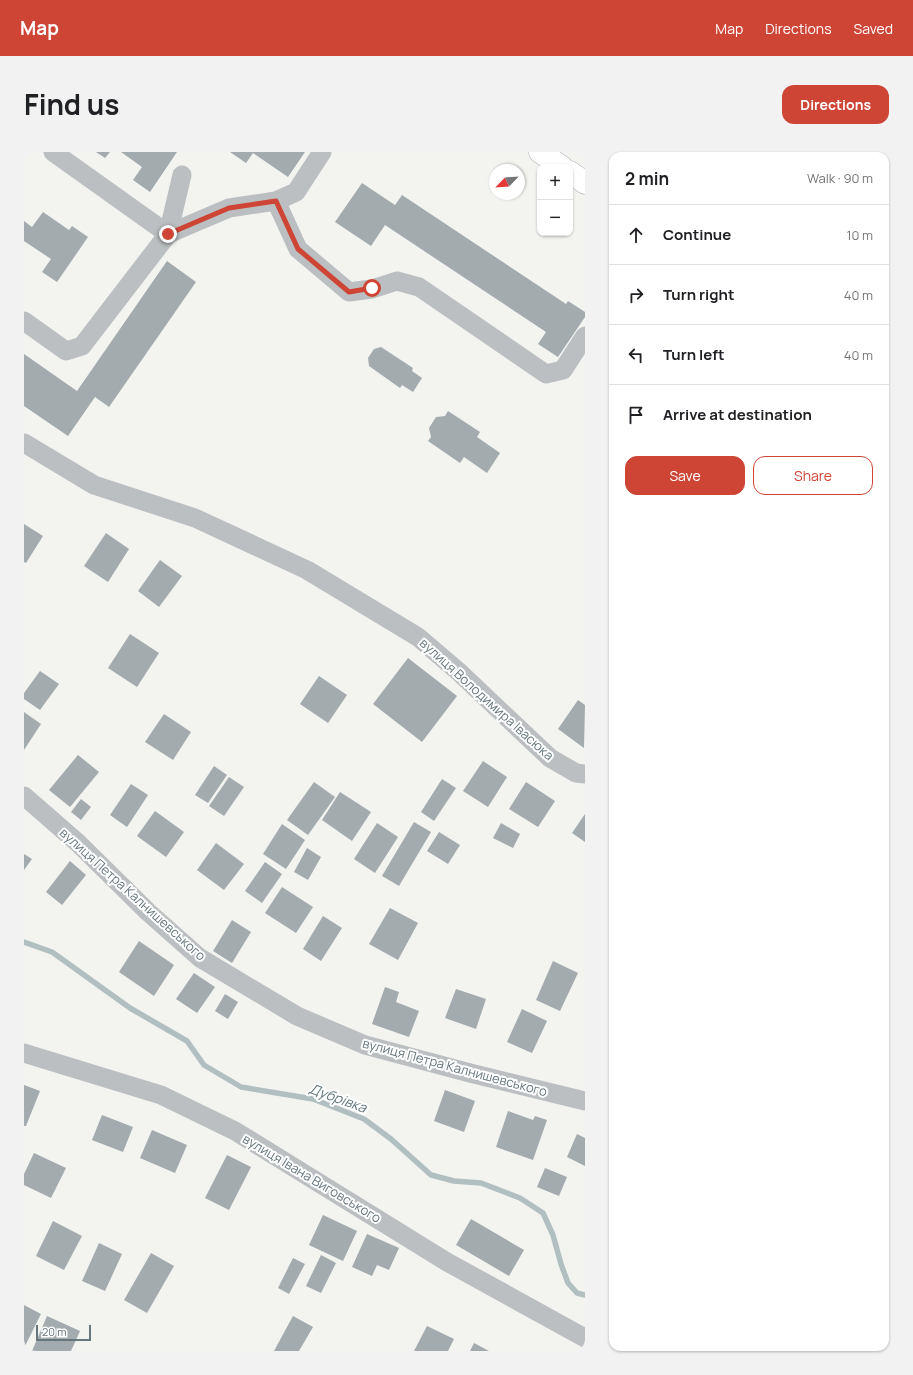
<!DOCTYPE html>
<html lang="en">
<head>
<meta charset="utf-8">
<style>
	:root { --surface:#fff; --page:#f2f2f2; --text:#202124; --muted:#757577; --line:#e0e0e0; --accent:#ce4435 }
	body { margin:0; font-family:Manrope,sans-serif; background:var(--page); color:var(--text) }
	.controls { position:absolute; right:12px; top:12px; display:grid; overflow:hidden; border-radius:8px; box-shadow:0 1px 3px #0004 }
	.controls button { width:36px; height:36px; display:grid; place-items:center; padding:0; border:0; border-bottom:1px solid var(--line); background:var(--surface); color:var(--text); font:20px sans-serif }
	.compass { position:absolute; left:465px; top:12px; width:36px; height:36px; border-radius:50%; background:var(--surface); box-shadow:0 1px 3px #0004; rotate:245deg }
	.scale { position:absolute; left:12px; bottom:10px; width:55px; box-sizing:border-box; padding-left:4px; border:2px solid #66767d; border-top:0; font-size:11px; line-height:14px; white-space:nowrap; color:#66767d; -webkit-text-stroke:3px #fff; paint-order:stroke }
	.stop { position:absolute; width:12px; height:12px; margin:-9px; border:3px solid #ce4435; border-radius:50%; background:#fff }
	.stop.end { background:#ce4435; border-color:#fff; box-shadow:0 1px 4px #0008 }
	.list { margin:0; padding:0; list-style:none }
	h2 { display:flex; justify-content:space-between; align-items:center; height:52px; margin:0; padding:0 16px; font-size:17px }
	h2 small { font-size:13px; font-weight:400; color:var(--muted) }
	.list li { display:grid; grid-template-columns:26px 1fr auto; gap:12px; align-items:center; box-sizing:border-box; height:60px; padding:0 16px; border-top:1px solid var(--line) }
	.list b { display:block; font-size:15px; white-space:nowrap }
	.list em { font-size:13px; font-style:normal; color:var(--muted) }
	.actions { display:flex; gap:8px; padding:12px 16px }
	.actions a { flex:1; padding:9px 0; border:1px solid var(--accent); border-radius:12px; text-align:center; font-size:14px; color:var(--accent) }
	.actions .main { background:var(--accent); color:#fff }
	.icon { flex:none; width:22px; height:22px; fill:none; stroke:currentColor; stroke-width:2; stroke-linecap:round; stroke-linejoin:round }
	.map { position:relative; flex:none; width:561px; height:1199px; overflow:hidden; border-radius:12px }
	header { display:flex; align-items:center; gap:24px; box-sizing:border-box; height:56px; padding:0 20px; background:var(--accent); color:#fff }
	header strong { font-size:19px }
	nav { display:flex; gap:22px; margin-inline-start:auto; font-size:14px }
	.intro { display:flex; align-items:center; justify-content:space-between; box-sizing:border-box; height:96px; padding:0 24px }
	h1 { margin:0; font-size:28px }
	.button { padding:10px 18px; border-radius:12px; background:var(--accent); color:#fff; font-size:14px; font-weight:700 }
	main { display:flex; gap:24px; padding:0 24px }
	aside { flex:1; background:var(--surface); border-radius:12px; box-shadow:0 1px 3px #0004 }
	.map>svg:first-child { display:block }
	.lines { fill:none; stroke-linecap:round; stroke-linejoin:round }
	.stream { stroke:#b1bfc1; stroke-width:5.5 }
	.building { fill:#a3abae }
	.major-casing { stroke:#adb2b4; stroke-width:23 }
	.minor { stroke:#bbbfc1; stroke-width:19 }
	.major { stroke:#fff; stroke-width:22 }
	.route { stroke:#ce4435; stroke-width:5 }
	.labels { text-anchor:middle; stroke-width:4; stroke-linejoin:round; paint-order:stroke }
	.street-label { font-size:13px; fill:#66767d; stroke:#fff }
	.water-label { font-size:14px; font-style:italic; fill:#62777b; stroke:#fff }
</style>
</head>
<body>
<header>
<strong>Map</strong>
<nav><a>Map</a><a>Directions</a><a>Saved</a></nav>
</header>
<div class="intro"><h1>Find us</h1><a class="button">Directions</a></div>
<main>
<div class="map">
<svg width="561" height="1199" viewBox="0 0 561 1199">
	<rect width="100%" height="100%" fill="#f3f3f0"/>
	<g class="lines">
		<!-- stream -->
		<polyline class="stream" points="0,790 28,800 106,856 163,889 180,913 217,935 289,947 340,967 367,987 407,1023 430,1029 457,1031 496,1046 519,1061 529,1083 537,1112 544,1131 553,1141 561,1143"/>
	</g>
	<!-- building -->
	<g class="building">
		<polygon points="72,0 86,0 81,6"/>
		<polygon points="97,0 153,0 126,40 109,28 118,15"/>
		<polygon points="206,0 281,0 264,25 229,1 222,11"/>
		<polygon points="338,31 371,53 378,43 542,152 544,149 561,160 561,165 534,205 514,192 522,180 361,73 347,94 311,70"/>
		<polygon points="19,60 45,78 48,74 64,85 33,130 18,120 27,107 0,89 0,69 8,75"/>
		<polygon points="143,109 172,130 85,255 71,245 44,284 0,254 0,202 53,239"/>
		<polygon points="357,195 389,216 388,219 398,226 389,240 378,233 376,236 345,214 344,206 350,197"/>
		<polygon points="424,259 456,280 453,285 476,301 463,321 440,305 436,311 404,289 407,285 405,276 412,265 421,264"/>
		<polygon points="0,372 19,384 2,411 0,410"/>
		<polygon points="82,381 105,397 84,430 60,414"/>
		<polygon points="136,408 158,424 135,455 114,439"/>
		<polygon points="106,482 135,501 113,535 84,516"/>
		<polygon points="384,506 433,544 398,590 349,552"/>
		<polygon points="16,519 35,532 16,558 0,547 0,541"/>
		<polygon points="295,524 323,543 304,571 276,552"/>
		<polygon points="554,548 561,553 560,596 534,577"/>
		<polygon points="0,560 17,572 0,598"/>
		<polygon points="140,562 167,580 149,608 121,590"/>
		<polygon points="54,603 75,620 46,655 25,638"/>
		<polygon points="459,609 483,625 464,655 439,639"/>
		<polygon points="190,614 203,623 184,651 171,643"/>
		<polygon points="205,625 220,635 200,664 185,654"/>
		<polygon points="418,627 432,636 410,669 397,660"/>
		<polygon points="290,630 311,645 284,683 263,668"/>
		<polygon points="502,630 531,649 514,675 485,657"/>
		<polygon points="107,632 124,643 103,675 86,663"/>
		<polygon points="316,640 347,660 328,689 298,668"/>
		<polygon points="57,647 67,655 57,668 47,660"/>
		<polygon points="131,659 160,680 142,705 113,684"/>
		<polygon points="561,662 561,690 548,681"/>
		<polygon points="390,670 407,680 375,734 358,724"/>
		<polygon points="353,671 374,685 351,721 330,707"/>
		<polygon points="477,671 496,682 489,696 469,686"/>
		<polygon points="258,672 281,688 262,717 239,702"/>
		<polygon points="415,680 436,693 424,712 403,699"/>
		<polygon points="192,691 220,712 200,738 173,718"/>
		<polygon points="283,696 297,705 284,728 270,720"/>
		<polygon points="0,702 8,707 0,718"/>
		<polygon points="46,709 62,723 38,753 22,740"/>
		<polygon points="241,710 258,722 238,751 221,739"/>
		<polygon points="258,735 289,755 272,781 241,761"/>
		<polygon points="366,756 394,771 374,808 345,792"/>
		<polygon points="299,764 318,776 297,809 279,797"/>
		<polygon points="208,768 227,780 208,811 189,799"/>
		<polygon points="115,789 150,813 130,844 95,820"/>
		<polygon points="529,809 554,821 536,859 512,848"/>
		<polygon points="170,821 191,835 173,861 152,847"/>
		<polygon points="361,835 375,840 372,850 395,859 385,885 348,872"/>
		<polygon points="432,837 462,847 452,877 421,866"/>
		<polygon points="201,842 214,850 204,867 191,859"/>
		<polygon points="498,857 523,869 508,901 483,890"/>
		<polygon points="0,933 16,939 2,974 0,974"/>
		<polygon points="421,938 451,949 440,980 410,969"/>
		<polygon points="484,959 509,968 511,964 523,968 509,1008 472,995"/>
		<polygon points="78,963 109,975 99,1000 68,988"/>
		<polygon points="128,978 163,993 151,1021 116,1006"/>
		<polygon points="553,982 561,986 561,1014 543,1005"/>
		<polygon points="10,1001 42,1016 27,1046 0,1033 0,1022"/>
		<polygon points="203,1003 227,1015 205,1058 181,1046"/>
		<polygon points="521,1016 543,1025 535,1044 513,1035"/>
		<polygon points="299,1063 333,1079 319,1109 285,1093"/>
		<polygon points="447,1067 500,1098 485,1124 432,1093"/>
		<polygon points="29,1069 58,1084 40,1118 12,1104"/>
		<polygon points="343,1082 375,1096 365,1118 353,1113 348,1124 328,1115"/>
		<polygon points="75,1091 98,1102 81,1139 58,1129"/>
		<polygon points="127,1101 150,1114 123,1161 100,1148"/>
		<polygon points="297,1103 312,1111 297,1141 282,1134"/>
		<polygon points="269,1106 281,1112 265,1142 254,1136"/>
		<polygon points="0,1153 17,1162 0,1196"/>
		<polygon points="23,1164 56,1179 47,1199 8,1199"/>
		<polygon points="269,1164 289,1175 275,1199 250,1199"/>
		<polygon points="403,1174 430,1187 424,1199 390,1199"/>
		<polygon points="450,1191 465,1199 446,1199"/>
	</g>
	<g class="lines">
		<!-- major casing -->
		<g class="major-casing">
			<g id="major">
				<polyline points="516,0 538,15"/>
				<polyline points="546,20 561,31"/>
			</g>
		</g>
		<!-- minor -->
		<g class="minor">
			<polyline points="29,0 144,82 158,23"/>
			<polyline points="252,49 274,97 325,140 348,137 373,129 395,135 522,222 539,218 561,184"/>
			<polyline points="0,169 42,199 58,194 144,82 205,56 252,49 272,40 298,0"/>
			<polyline points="0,291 70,333 171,366 283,418 394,485 435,520 526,606 552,621 561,622"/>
			<polyline points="0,644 54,691 124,760 176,806 273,864 341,893 446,921 561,949"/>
			<polyline points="0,901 137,943 211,979 423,1110 561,1186"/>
		</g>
		<!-- major -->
		<use href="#major" class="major"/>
	</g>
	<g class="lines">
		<!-- route -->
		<polyline class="route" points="144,82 205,56 252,49 274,97 325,140 348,136"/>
	</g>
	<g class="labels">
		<!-- street labels -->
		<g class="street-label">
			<text transform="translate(463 547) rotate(42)" y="5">вулиця Володимира Івасюка</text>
			<text transform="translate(109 742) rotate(42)" y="5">вулиця Петра Калнишевського</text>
			<text transform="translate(431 915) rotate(15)" y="5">вулиця Петра Калнишевського</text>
			<text transform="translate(288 1026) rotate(31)" y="5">вулиця Івана Виговського</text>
		</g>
		<!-- water labels -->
		<g class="water-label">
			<text transform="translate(314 946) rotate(20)" y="5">Дубрівка</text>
		</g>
	</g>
</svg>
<div class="controls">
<button>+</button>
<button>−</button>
</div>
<svg class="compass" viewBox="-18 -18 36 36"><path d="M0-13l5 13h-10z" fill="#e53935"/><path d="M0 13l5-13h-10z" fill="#757577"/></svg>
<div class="scale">20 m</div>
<div class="stop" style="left:348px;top:136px"></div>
<div class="stop end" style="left:144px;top:82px"></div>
</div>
<aside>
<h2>2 min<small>Walk · 90 m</small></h2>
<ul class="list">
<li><svg class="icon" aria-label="ahead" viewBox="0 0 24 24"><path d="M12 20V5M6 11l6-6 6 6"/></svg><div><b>Continue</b></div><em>10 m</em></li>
<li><svg class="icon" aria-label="right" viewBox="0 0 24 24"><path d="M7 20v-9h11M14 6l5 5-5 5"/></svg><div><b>Turn right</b></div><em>40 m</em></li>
<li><svg class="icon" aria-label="left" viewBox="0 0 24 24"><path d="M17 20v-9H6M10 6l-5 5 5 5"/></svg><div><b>Turn left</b></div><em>40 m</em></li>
<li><svg class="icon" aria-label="arrive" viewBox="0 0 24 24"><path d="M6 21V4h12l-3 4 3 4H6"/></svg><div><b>Arrive at destination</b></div></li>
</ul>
<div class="actions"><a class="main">Save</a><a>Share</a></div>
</aside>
</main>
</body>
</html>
